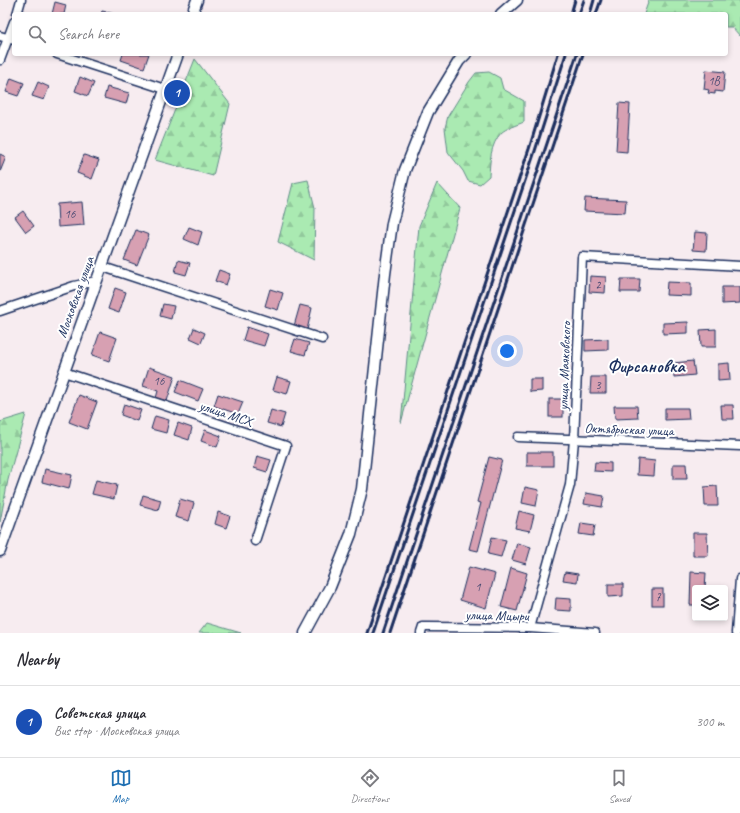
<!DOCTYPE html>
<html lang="en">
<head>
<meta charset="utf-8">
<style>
	:root { --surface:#fff; --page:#f2f2f3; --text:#2b2b33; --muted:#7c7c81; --line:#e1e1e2; --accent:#1f6fb2 }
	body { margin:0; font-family:Caveat,sans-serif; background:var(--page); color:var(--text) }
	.controls { position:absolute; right:12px; bottom:12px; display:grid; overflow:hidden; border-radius:4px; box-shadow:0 2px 6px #0003 }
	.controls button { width:36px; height:36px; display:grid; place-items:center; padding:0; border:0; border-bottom:1px solid var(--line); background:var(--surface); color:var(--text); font:20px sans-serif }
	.you { position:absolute; left:507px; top:351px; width:14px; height:14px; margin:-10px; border:3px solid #fff; border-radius:50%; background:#1a73e8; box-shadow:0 0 0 6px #1a73e833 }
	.badge { display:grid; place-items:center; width:26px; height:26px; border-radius:50%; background:var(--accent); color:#fff; font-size:13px; font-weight:700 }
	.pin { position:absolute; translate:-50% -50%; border:2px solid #fff; box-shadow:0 1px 4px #0006 }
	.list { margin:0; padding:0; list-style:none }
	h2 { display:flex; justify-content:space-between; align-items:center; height:52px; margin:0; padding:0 16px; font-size:17px }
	h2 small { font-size:13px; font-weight:400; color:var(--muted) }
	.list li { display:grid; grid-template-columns:26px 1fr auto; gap:12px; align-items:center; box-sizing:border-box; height:72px; padding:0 16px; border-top:1px solid var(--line) }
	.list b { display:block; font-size:15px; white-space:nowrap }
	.list p { margin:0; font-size:13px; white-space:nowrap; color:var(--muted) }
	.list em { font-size:13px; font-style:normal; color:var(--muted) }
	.icon { flex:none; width:22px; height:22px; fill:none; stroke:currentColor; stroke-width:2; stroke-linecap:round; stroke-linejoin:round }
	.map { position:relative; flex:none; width:740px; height:633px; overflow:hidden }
	.search { position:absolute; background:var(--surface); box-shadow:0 2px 6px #0003; left:12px; right:12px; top:12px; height:44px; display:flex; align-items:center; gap:10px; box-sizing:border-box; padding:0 14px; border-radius:4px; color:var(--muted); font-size:15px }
	.sheet { height:124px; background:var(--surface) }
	nav { display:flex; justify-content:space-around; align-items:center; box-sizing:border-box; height:56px; border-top:1px solid var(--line); background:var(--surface); font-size:11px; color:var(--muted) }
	nav a { display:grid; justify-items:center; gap:2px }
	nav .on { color:var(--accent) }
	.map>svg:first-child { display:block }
	.forest { fill:url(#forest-firs); stroke:#628c88 }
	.building { fill:#d7a0b2; stroke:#1b2f5e }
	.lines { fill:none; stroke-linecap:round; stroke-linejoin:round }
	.minor-casing { stroke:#1b2f5e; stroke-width:11 }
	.tertiary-casing { stroke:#1b2f5e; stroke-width:13 }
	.minor { stroke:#fff; stroke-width:8 }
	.tertiary { stroke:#fff; stroke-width:10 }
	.rail { stroke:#1b2f5e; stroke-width:3 }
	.labels { text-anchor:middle; stroke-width:4; stroke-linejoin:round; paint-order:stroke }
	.number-label { font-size:12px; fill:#4a4b73 }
	.street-label { font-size:14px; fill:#1b2f5e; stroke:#fff }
	.district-label { font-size:18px; font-weight:bold; fill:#1b2f5e; stroke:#fff }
</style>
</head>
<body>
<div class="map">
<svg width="740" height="633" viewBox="0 0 740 633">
	<defs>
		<pattern id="forest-firs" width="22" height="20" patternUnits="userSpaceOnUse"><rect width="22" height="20" fill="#aaeab2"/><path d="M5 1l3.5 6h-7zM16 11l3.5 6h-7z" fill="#92c99c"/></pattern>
	</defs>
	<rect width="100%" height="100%" fill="#f7ecf0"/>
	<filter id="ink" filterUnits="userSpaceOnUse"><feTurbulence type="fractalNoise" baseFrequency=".025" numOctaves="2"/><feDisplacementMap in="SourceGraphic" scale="8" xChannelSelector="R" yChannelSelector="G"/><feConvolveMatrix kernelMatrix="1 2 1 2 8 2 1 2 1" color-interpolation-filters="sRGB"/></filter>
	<g filter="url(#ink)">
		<!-- forest -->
		<g class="forest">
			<polygon points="649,0 740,0 740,36 732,27 726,27 726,14 644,14"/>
			<polygon points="195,59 230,104 213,176 155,160"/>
			<path d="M489,72l11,6 3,11 21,12v21c-7,3 -18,6 -23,11 -11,12 -11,29 -12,43l-9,8 -12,-3 -5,-10 -15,-19 -3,-24 3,-12 21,-34 7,-9z"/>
			<polygon points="308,180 315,208 314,260 278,242 293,183"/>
			<polygon points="437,183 460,208 401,423 419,226"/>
			<polygon points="26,414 8,480 0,522 0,422"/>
			<polygon points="207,623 241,633 199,633"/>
		</g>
		<!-- building -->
		<g class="building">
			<polygon points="55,2 66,5 64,14 52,14"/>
			<polygon points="102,11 115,14 101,14"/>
			<polygon points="123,54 149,54 144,68 121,60"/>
			<polygon points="706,70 725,72 723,92 715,91 715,94 708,93 709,90 704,89"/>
			<polygon points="80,77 94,83 88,96 75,91"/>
			<polygon points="11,78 24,83 18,96 6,92"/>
			<polygon points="38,82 49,87 44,100 32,96"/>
			<polygon points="107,87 129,93 126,104 104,98"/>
			<polygon points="619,103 630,104 627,152 616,151"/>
			<polygon points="0,154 6,157 0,172"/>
			<polygon points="84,155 99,160 92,179 77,173"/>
			<polygon points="585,198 626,200 625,213 584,211"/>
			<polygon points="82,202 84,225 58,227 57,204"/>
			<polygon points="23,211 34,226 26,232 15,217"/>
			<polygon points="189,227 202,232 198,245 184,239"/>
			<polygon points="136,230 149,235 137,265 124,260"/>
			<polygon points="695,232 707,233 706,251 693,250"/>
			<polygon points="178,260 190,263 186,275 175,272"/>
			<polygon points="219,270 230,274 226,285 215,281"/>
			<polygon points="590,276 606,277 605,293 589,292"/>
			<polygon points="621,279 640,279 639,292 620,292"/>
			<polygon points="667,282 691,283 691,296 666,295"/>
			<polygon points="722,287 740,287 740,303 722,304"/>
			<polygon points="115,288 126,292 119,313 108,309"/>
			<polygon points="270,289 283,293 278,310 265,306"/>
			<polygon points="163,304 174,306 171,319 160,316"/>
			<polygon points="300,305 312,308 307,330 294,326"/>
			<polygon points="688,322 688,333 663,334 663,323"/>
			<polygon points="247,327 268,334 264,346 243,340"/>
			<polygon points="194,328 205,333 201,343 190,338"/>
			<polygon points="716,329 716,347 701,347 700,330"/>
			<polygon points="100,332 117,338 109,361 92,355"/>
			<polygon points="295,339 309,343 305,355 291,351"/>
			<polygon points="608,339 608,350 585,351 585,340"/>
			<polygon points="693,361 695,375 674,377 673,363"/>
			<polygon points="729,363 730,380 718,381 718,364"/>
			<polygon points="149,367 175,376 167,401 156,398 158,391 143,386"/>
			<polygon points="277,377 291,381 287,394 273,390"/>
			<polygon points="591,377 606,377 606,393 590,393"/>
			<polygon points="530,379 542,379 542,391 530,392"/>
			<polygon points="180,380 203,389 198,401 175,392"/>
			<polygon points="218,394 243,402 238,414 214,406"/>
			<polygon points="79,395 97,402 87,429 69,422"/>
			<rect x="549" y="399" width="14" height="18"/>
			<polygon points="124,404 141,410 137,421 121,415"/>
			<polygon points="721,405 733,405 734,419 722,419"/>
			<polygon points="614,406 637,406 638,418 615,419"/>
			<polygon points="665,408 688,408 689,419 665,420"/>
			<polygon points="271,410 285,414 281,427 267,423"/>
			<polygon points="155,416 169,420 166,433 151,429"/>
			<polygon points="178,423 192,428 189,440 174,435"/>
			<polygon points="205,430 221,436 217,447 201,441"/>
			<rect x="527" y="452" width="26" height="14"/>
			<polygon points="257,456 271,460 267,472 254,468"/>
			<polygon points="489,457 502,460 478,551 469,549 481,503 477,502"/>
			<polygon points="638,459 655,461 654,476 637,475"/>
			<polygon points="595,462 611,463 611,472 594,471"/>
			<polygon points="673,464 686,464 687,479 673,479"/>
			<polygon points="45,469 72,475 69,489 42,482"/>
			<polygon points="96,480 117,485 114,499 92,494"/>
			<polygon points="717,486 718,506 705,506 704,487"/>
			<polygon points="525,487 539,490 536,506 522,503"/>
			<polygon points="586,493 604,496 602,507 584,504"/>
			<polygon points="143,495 161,500 158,510 140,505"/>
			<polygon points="180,499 194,503 189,521 175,517"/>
			<polygon points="519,511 534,515 530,531 515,528"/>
			<polygon points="218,512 230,516 226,528 215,524"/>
			<polygon points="581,523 595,525 593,536 579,534"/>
			<polygon points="693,533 707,533 708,556 693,556"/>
			<polygon points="492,537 506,540 501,557 488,554"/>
			<polygon points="517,543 531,547 526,564 512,560"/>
			<polygon points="469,567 495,574 486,608 460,600"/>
			<polygon points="511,568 527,573 517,611 501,607"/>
			<polygon points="565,572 578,574 577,582 563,580"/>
			<polygon points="691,572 706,573 705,588 695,588 695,605 690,605"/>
			<polygon points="608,584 623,584 623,596 608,597"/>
			<rect x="652" y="589" width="11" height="16"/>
			<polygon points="556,598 571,599 571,611 555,610"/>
		</g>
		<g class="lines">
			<!-- minor casing -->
			<g class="minor-casing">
				<g id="minor">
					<polyline points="17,14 21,0"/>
					<polyline points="0,36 14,40"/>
					<polyline points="57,54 165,89"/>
					<polyline points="0,60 14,22"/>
					<polyline points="102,264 106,268 322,339"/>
					<polyline points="0,311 74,286 96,281"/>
					<polyline points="64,372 286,446 255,541"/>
					<polyline points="518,437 740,446"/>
					<polyline points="530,628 570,485 574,440 582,257 740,266"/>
					<polyline points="421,633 423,627 427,627 530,628 595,633"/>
					<polyline points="736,633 740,579"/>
				</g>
			</g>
			<!-- tertiary casing -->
			<g class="tertiary-casing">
				<g id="tertiary">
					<polyline points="192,14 197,0"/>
					<polyline points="501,14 517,0"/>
					<polyline points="0,551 178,54"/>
					<polyline points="305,633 330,587 351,534 362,489 385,274 392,223 405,170 428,112 459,61 466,54"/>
				</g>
			</g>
			<!-- minor -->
			<use href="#minor" class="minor"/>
			<!-- tertiary -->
			<use href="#tertiary" class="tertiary"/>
			<!-- rail -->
			<g class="rail">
				<polyline points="571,14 575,0"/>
				<polyline points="579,14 584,0"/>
				<polyline points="590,14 594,0"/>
				<polyline points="596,14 601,0"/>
				<polyline points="367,633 529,149 558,54"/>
				<polyline points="373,633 535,151 566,54"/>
				<polyline points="383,633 577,54"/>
				<polyline points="390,633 583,54"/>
			</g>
		</g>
	</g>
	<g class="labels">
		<!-- number labels -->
		<g class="number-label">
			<text x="714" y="85">1В</text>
			<text x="70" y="218">16</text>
			<text x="598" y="289">2</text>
			<text x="159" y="385">16</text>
			<text x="598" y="389">3</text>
			<text x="478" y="591">1</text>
			<text x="658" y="601">7</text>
		</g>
		<!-- street labels -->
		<g class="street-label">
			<text transform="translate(75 297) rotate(-70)" y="5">Московская улица</text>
			<text transform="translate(564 366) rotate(-88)" y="5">улица Маяковского</text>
			<text transform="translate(226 413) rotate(18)" y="5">улица МСХ</text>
			<text transform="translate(629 429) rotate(2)" y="5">Октябрьская улица</text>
			<text transform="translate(497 615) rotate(1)" y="5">улица Мцыри</text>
		</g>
		<!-- district labels -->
		<g class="district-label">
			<text x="646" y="372">Фирсановка</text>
		</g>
	</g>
</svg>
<div class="controls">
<button><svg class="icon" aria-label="layers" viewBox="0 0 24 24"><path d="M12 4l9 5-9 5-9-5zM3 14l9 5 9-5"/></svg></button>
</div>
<div class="you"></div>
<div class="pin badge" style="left:177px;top:93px;background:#1a4fb4">1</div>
<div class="search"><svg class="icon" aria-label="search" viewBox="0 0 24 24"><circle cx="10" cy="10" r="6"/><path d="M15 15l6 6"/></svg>Search here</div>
</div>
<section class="sheet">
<h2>Nearby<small></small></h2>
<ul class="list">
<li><span class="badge" style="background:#1a4fb4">1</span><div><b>Советская улица</b><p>Bus stop · Московская улица</p></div><em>300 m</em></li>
</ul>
</section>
<nav>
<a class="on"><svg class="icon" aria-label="map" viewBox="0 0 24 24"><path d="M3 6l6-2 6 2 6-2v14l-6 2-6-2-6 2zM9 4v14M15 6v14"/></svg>Map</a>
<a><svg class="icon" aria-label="directions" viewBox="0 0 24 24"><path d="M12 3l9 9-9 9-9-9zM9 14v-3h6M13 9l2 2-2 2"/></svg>Directions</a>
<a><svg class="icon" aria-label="saved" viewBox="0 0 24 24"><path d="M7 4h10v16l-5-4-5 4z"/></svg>Saved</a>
</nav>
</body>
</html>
